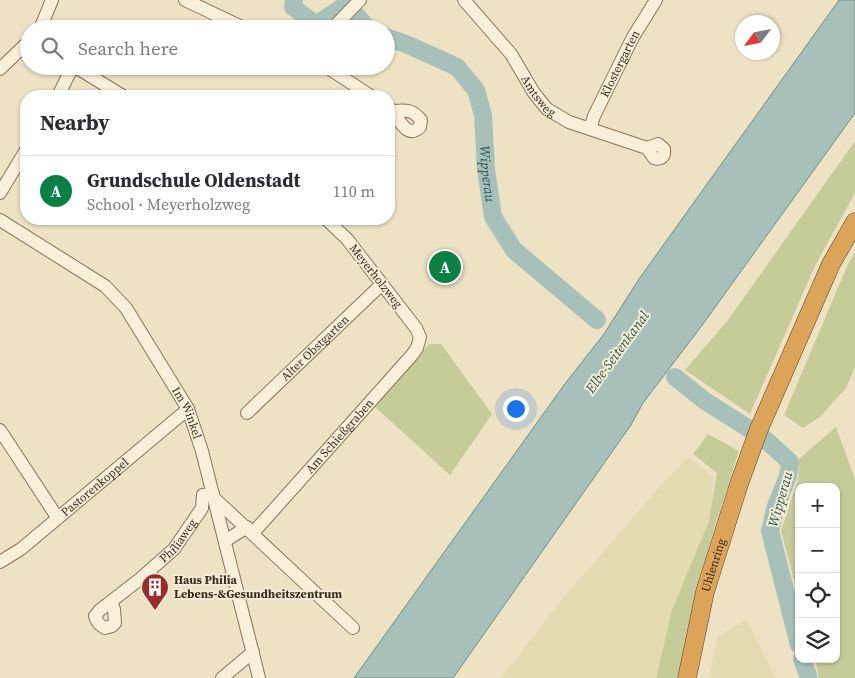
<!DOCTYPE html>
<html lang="en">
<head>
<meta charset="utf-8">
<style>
	:root { --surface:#fff; --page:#f7f7f7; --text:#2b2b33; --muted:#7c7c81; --line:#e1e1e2; --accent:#0b8043 }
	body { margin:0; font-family:"Source Serif 4",serif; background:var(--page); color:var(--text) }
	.controls { position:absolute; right:15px; bottom:15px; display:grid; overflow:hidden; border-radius:10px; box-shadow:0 1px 4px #0004 }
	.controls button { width:45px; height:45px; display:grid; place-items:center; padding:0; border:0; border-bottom:1px solid var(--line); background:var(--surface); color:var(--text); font:25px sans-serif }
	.compass { position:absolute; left:735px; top:15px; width:45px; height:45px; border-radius:50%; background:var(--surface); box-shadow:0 1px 4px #0004; rotate:238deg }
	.you { position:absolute; left:515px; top:408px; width:18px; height:18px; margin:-12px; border:4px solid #fff; border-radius:50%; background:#1a73e8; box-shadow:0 0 0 8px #1a73e833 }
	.badge { display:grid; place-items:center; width:32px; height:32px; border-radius:50%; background:var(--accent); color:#fff; font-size:16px; font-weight:700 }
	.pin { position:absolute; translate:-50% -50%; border:2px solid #fff; box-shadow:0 1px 5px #0006 }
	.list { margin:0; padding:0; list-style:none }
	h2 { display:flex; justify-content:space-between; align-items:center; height:65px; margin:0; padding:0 20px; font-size:21px }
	h2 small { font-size:16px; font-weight:400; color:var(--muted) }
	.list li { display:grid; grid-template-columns:32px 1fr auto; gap:15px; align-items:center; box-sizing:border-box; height:70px; padding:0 20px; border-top:1px solid var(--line) }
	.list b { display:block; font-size:19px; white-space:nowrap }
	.list p { margin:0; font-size:16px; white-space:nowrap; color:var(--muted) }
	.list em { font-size:16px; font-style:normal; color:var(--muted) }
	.icon { flex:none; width:28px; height:28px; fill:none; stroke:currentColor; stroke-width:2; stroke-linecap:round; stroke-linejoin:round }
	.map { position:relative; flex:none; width:855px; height:678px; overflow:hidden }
	.search { position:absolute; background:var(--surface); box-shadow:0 1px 4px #0004; left:20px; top:20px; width:375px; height:55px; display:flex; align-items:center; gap:12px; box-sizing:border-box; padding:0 18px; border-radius:28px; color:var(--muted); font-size:19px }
	.panel { position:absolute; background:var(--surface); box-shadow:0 1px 4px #0004; left:20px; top:90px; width:375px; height:135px; border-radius:20px }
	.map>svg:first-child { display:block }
	.farmland { fill:#e3dcb3 }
	.green { fill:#c5cc99 }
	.water { fill:#a7c1ba; stroke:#6d9088 }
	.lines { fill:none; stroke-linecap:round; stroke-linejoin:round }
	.river { stroke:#a7c1ba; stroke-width:18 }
	.minor-casing { stroke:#89745b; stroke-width:14 }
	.highway-casing { stroke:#57422f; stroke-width:19 }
	.minor { stroke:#f9f0d9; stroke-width:12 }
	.highway { stroke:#dca458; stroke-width:18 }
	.labels { text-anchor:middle; stroke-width:4; stroke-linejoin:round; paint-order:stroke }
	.street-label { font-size:12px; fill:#392c1f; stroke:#f5ecd5 }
	.poi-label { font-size:12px; font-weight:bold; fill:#392c1f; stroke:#f5ecd5; text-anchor:start }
	.water-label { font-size:14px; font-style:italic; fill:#2f5957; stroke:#f5ecd5 }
</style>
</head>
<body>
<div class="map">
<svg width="855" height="678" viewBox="0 0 855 678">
	<rect width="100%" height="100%" fill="#eee2c5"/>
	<!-- farmland -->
	<g class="farmland">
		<polygon points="688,457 713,476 713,501 709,521 672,610 656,678 501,678 559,603 659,487"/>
		<polygon points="747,620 776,678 709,678 717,636"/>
	</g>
	<!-- green -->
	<g class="green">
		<polygon points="855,141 855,193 815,266 750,414 685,370 728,320"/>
		<polygon points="855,252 855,367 846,388 821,416 803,428 784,415 848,264"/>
		<polygon points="429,344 441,344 492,414 450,475 374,406"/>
		<polygon points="836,427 855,479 855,678 819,678 815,659 836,659 836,487 799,487 799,599 781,531 798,479 799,459"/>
		<polygon points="708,434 739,451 713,532 698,589 679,678 656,678 672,610 709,521 717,473 693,454"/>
	</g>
	<!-- water -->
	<polygon class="water" points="839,0 855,0 855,113 703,324 643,403 631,425 453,678 354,678 564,385 604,334 639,279"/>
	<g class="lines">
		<!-- river -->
		<g class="river">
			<polyline points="294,0 293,7 316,25 347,4 368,29"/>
			<path id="s1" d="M386,37l20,7 51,23 19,23 7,25 3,54 7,48 21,33 83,70"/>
			<polyline points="675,377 705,401 765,439 790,462 788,476 776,506 770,531 799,645"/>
			<polyline points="802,659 809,678"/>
		</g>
		<!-- minor casing -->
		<g class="minor-casing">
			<g id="minor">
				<polyline points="185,0 246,29"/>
				<path id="s2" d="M464,0l47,54 23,39 13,16 22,13 78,26 11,-4 6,5c1,8 -3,11 -10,9l-7,-10"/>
				<polyline points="40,29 52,0"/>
				<polyline points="332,29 360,0"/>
				<polyline points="74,66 123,96"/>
				<polyline points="325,66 371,96"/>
				<polyline points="0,69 29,41"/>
				<polyline points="58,96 73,66"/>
				<path d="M389,108c10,7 16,33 31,19l1,-7c-9,-11 -15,-10 -28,-9"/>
				<path id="s3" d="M590,129l4,-13 39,-79 23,-37"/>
				<polyline points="0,193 26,150"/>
				<path id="s4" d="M0,220l105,66 21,22 62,101 14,42 57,227"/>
				<path id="s5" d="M247,413l135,-129"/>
				<polyline points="0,430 57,517"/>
				<polyline points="214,498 353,628"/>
				<path id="s6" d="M253,533l159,-178 5,-7 3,-11 -4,-9 -69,-89 -21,-20"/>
				<polyline points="225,541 247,527"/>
				<path id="s7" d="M0,562l21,-13 167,-140"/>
				<path id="s8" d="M111,602l3,7 1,14 -3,3 -7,2c-5,-3 -8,-5 -10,-12l5,-6 40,-31 34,-30 28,-41 1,-13 10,-1"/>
				<polyline points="222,678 253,652"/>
			</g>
		</g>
		<!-- highway casing -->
		<g class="highway-casing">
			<g id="highway">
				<path id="s9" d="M687,678l18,-86 34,-108 20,-55 72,-165 24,-42"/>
			</g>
		</g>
		<!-- minor -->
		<use href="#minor" class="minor"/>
		<!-- highway -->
		<use href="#highway" class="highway"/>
	</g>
	<!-- icons -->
	<defs>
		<g id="building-pin" transform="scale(1.4375)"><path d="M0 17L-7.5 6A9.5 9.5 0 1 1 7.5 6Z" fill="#972d2c" stroke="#f5ecd5"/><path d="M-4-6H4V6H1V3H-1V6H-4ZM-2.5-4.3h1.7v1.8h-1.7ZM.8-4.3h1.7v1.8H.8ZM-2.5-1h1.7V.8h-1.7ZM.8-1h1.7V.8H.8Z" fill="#fff"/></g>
	</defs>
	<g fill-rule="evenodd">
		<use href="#building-pin" x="155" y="587"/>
	</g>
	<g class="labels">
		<!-- street labels -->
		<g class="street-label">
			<text dy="4" stroke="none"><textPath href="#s3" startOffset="72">Klostergarten</textPath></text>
			<text dy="4" stroke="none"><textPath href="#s2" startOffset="122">Amtsweg</textPath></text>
			<text transform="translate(376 276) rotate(52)" y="4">Meyerholzweg</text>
			<text dy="4" stroke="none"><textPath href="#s5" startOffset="94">Alter Obstgarten</textPath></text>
			<text dy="4" stroke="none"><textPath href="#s4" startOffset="276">Im Winkel</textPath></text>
			<text dy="4" stroke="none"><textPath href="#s6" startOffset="130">Am Schießgraben</textPath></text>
			<text dy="4" stroke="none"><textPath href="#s7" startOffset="121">Pastorenkoppel</textPath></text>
			<text dy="4" stroke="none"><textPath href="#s8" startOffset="162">Philiaweg</textPath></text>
			<text dy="4" stroke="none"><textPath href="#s9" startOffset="116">Uhlenring</textPath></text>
		</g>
		<!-- poi labels -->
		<g class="poi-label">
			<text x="174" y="584">Haus Philia<tspan x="174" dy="14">Lebens-&amp;Gesundheitszentrum</tspan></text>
		</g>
		<!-- water labels -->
		<g class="water-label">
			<text dy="5" stroke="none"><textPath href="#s1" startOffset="192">Wipperau</textPath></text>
			<text transform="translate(617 352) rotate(-54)" y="5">Elbe-Seitenkanal</text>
			<text transform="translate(780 499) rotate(-74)" y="5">Wipperau</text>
		</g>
	</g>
</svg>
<div class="controls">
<button>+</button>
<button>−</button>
<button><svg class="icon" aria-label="locate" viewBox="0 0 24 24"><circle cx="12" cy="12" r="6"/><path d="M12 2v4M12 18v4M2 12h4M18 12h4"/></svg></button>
<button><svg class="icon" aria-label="layers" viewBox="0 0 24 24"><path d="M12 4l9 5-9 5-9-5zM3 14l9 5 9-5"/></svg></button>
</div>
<svg class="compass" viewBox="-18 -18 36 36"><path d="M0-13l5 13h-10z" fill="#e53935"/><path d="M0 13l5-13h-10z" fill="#7c7c81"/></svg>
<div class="you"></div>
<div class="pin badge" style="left:445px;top:267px">A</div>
<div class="search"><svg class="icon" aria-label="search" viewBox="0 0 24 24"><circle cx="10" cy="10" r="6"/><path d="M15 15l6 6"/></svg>Search here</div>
<section class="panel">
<h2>Nearby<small></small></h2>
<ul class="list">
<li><span class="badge">A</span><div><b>Grundschule Oldenstadt</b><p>School · Meyerholzweg</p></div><em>110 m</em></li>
</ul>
</section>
</div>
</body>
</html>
